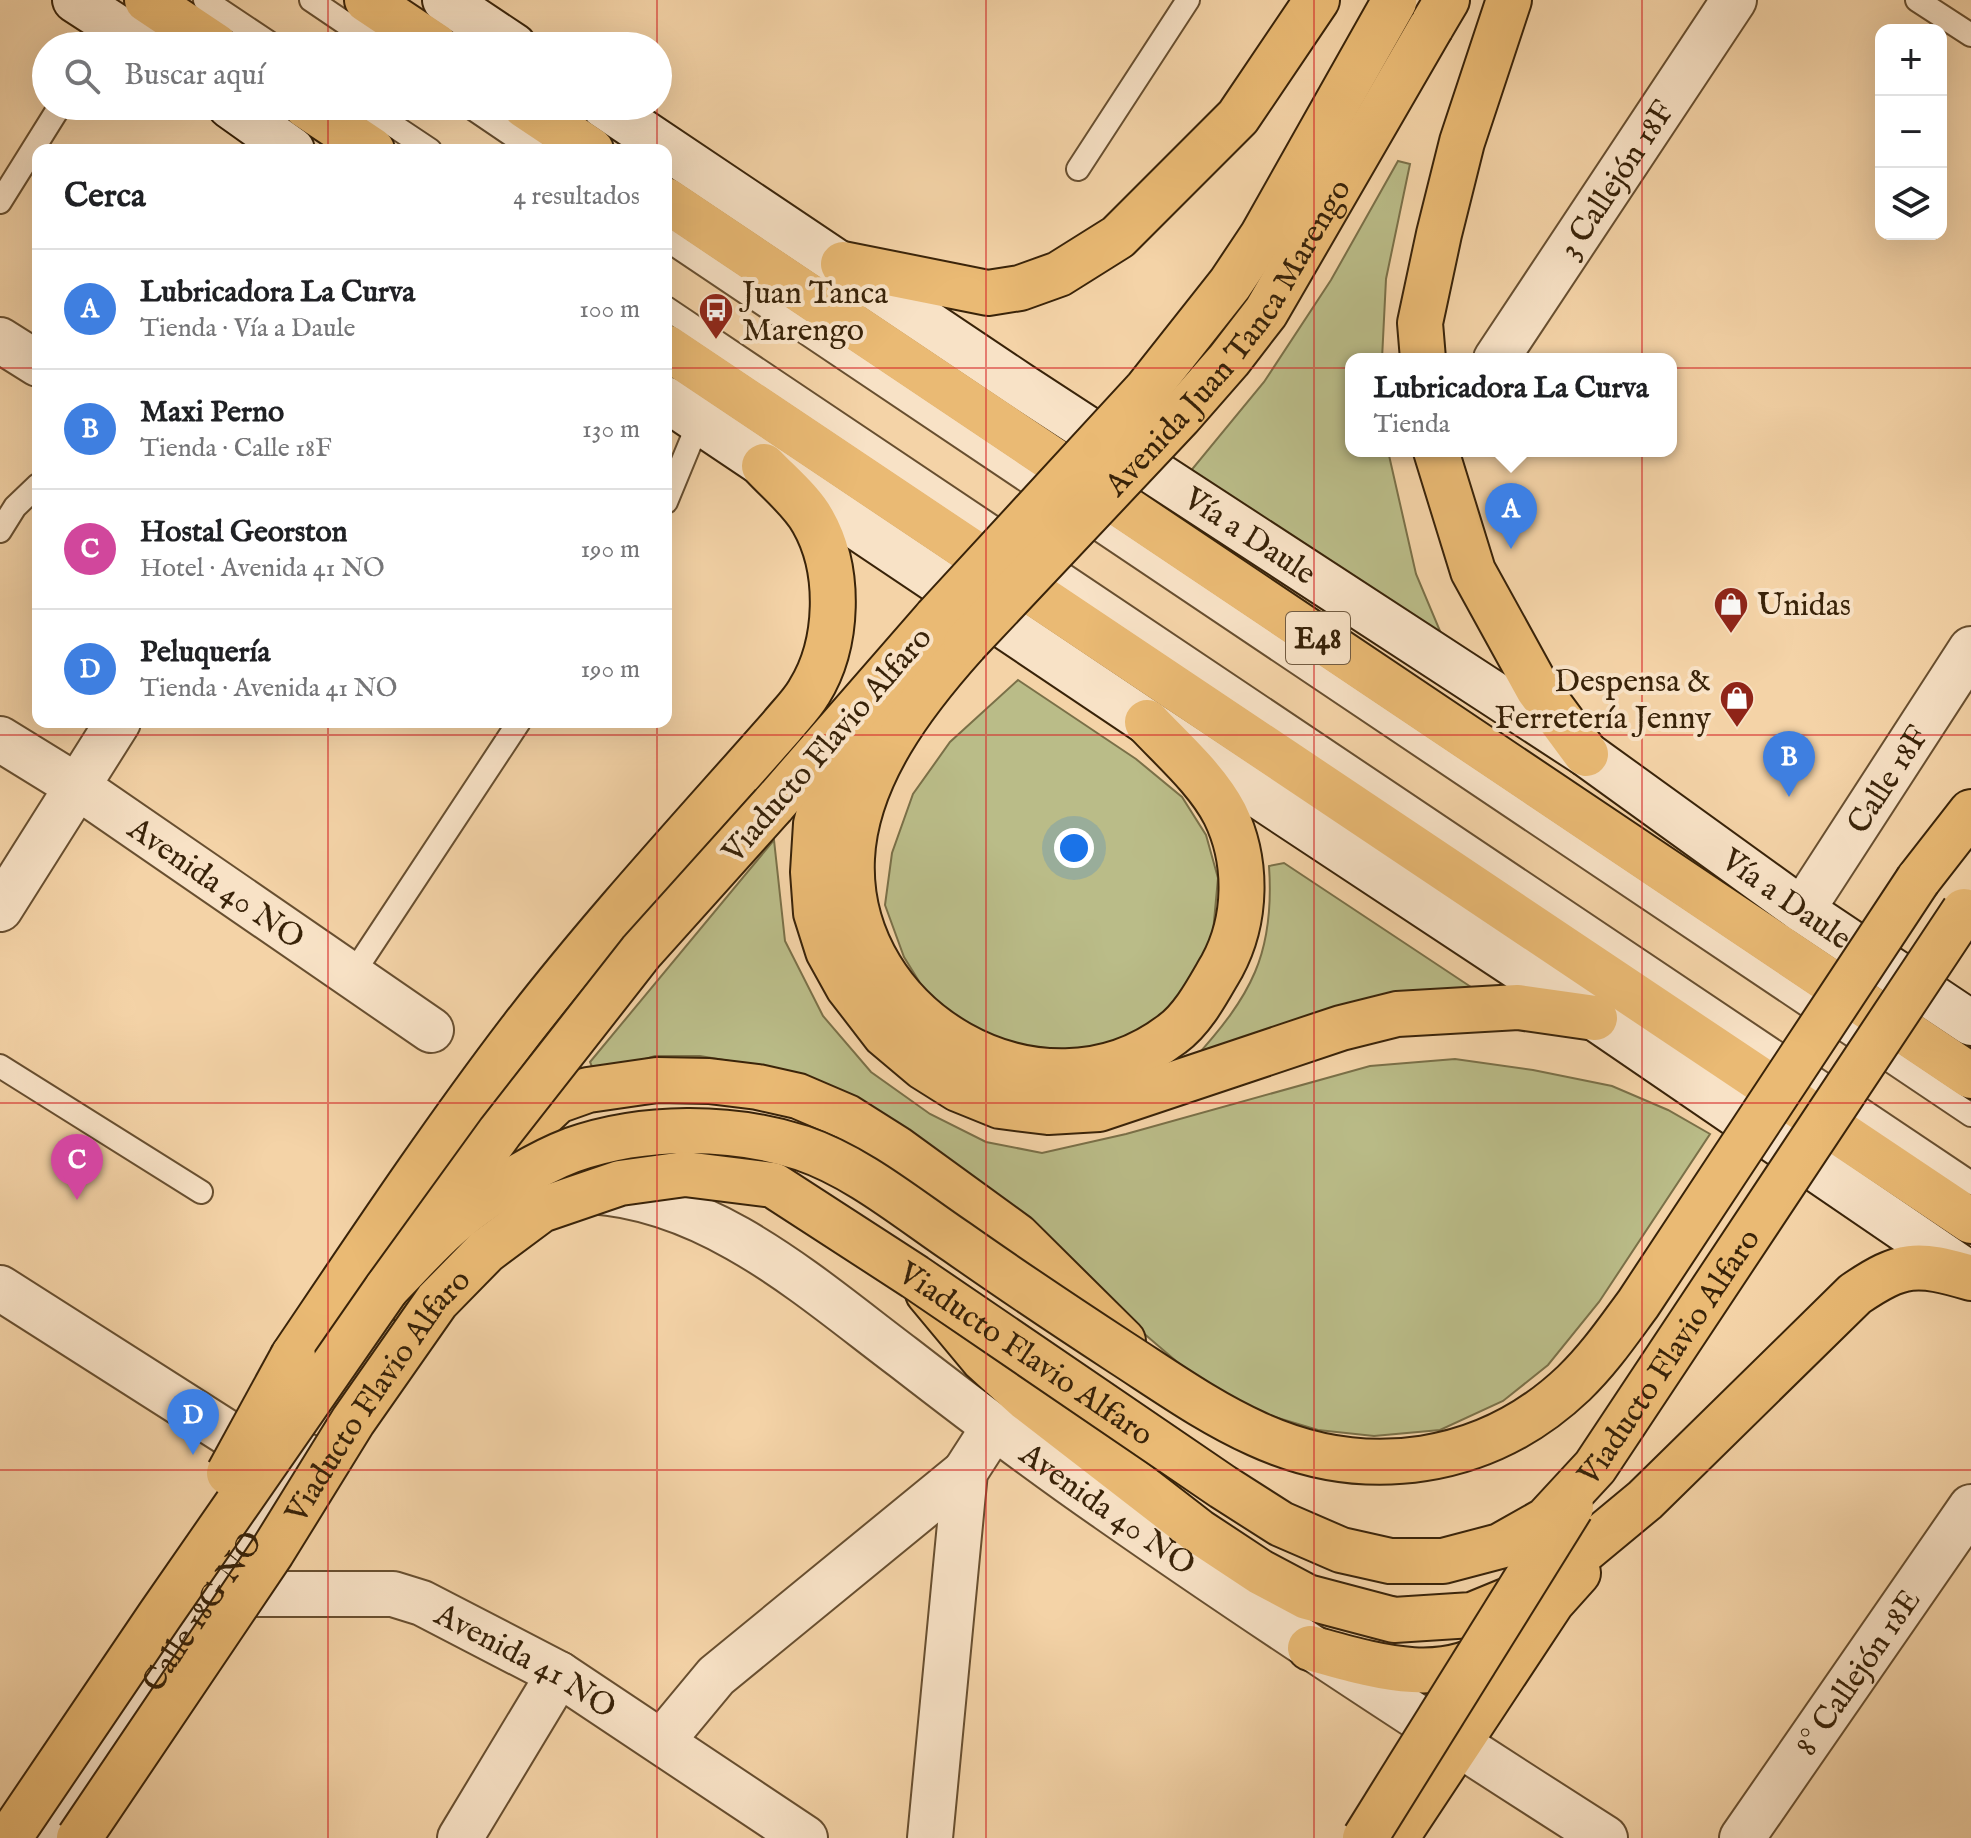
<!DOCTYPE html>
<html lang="es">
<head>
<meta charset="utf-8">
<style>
	:root { --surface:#fff; --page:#f6f6f6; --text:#202124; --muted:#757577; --line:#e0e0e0; --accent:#7c3aed }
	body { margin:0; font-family:"IM FELL English",serif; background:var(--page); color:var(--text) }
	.controls { position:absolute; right:24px; top:24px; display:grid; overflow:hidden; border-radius:16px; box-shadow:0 8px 32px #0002 }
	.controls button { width:72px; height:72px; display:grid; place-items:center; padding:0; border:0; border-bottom:2px solid var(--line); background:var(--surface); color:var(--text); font:40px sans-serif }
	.you { position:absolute; left:1074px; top:848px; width:28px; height:28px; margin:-20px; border:6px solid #fff; border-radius:50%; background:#1a73e8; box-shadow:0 0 0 12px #1a73e833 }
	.badge { display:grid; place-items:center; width:52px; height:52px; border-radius:50%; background:var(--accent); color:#fff; font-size:26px; font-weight:700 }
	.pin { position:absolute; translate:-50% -66px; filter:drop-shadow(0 2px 4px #0008) }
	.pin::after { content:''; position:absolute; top:42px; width:28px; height:24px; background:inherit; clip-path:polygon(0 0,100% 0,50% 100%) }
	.popup { position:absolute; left:1345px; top:353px; width:332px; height:104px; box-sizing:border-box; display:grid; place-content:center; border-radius:16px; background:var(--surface); filter:drop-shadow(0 2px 6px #0005); font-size:26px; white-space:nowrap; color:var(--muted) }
	.popup b { font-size:30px; color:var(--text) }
	.popup::after { content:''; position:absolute; left:50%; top:100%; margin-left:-16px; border:16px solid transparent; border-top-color:var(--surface) }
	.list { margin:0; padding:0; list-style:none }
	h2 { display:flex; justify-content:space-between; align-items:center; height:104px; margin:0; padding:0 32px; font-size:34px }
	h2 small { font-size:26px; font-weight:400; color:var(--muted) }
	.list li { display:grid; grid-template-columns:52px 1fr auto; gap:24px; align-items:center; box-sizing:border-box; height:120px; padding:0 32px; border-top:2px solid var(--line) }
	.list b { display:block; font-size:30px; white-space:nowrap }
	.list p { margin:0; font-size:26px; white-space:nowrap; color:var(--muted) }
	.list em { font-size:26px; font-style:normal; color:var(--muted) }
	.icon { flex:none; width:44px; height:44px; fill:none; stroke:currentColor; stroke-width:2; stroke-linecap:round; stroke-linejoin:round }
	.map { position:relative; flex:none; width:1971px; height:1838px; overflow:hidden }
	.search { position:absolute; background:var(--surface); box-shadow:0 8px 32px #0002; left:32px; top:32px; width:640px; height:88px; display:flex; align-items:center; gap:20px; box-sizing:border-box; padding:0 28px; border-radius:44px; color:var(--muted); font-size:30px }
	.panel { position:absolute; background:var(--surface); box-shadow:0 8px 32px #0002; left:32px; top:144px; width:640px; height:584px; border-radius:16px }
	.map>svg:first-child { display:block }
	.green { fill:#babc88; stroke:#7a7048; stroke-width:2 }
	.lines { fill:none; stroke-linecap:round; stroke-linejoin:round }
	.service-casing { stroke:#684f30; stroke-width:26 }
	.minor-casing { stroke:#684f30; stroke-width:48 }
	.tertiary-casing { stroke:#684f30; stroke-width:48 }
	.secondary-casing { stroke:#392309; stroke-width:48 }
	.primary-casing { stroke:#392309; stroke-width:48 }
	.service { stroke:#f8e2c6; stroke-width:22 }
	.minor { stroke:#f8e2c6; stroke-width:44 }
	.tertiary { stroke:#f8e2c6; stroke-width:44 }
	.secondary { stroke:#f8e2c6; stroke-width:44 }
	.primary { stroke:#eaba74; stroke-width:44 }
	.primary-bridge-casing { stroke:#392309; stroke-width:48; stroke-linecap:butt }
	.primary-bridge { stroke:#eaba74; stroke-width:44 }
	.grid { fill:none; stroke:#d62828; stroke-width:2; stroke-opacity:0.55 }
	.labels { text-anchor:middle; stroke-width:8; stroke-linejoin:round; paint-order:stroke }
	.shield { fill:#f8e2c6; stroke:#725c42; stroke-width:2 }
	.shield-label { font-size:30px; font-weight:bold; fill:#392309 }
	.street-label { font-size:32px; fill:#392309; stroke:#f8e2c6 }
	.poi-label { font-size:32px; fill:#392309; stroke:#f8e2c6; text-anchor:start }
</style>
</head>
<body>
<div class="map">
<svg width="1971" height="1838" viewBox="0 0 1971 1838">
	<rect width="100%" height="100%" fill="#f4d3a7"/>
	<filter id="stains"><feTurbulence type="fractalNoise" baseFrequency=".0025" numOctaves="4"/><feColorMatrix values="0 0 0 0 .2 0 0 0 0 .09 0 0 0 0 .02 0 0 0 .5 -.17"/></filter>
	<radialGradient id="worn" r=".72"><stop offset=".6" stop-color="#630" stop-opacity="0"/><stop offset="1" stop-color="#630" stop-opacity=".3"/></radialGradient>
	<!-- green -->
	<g class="green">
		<polygon points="1398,161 1410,164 1386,279 1382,359 1351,359 1351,451 1388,451 1416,574 1448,650 1189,473 1264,382 1331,280"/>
		<polygon points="1018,680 1136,759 1182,797 1206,835 1218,878 1213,932 1194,978 1165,1016 1127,1042 1032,1054 979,1035 933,1004 904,957 885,905 892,853 913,794 950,742"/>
		<polygon points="774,840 785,941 823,1016 871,1072 930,1114 986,1142 1042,1153 1126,1134 1370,1066 1455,1059 1533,1070 1612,1086 1668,1110 1710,1134 1599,1302 1548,1365 1503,1401 1440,1430 1374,1436 1318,1430 1262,1413 1197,1379 1134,1325 1058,1246 995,1193 823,1084 766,1067 700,1056 655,1056 595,1074 590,1062"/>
		<path d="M1284,863l193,128 -284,69c58,-64 82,-106 76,-194z"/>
	</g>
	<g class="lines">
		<!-- service casing -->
		<g class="service-casing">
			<g id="service">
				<polyline points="205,0 274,46"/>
				<polyline points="311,0 379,46"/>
				<polyline points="1917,0 1971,35"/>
				<polyline points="364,106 430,150"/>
				<polyline points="469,106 534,150"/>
				<polyline points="1078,169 1188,0"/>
				<polyline points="0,202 60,106"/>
				<polyline points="666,239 1971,1115"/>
				<polyline points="666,308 1971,1183"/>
				<polyline points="666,502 699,422"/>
				<polyline points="0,531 15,507 38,485"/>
				<polyline points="352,975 519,722"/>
				<polyline points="0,1066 201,1192"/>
			</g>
		</g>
		<!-- minor casing -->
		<g class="minor-casing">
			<g id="minor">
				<polyline points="0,340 38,364"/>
				<path id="s1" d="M1496,359l238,-359"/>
				<path id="s2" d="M0,739l78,48 353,243"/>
				<polyline points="0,909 118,722"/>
				<path id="s3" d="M1802,910l169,-261"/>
				<polyline points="0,1288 278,1465"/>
				<path id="s4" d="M212,1594h181l29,9 137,71 246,164"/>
				<polyline points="662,1741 716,1676 965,1472"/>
				<polyline points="460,1838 559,1674"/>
				<polyline points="930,1838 965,1472 994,1427"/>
				<path id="s5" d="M1742,1838l229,-331"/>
			</g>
		</g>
		<!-- tertiary casing -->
		<g class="tertiary-casing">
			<g id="tertiary">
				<path id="s6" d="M591,1191c122,8 219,96 312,166 67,52 135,104 205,152 163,114 329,222 497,329"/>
				<path id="s7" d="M48,1838l164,-244 97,-137"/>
			</g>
		</g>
		<!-- secondary casing -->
		<g class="secondary-casing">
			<g id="secondary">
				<polyline points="75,0 146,46"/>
				<polyline points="445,0 514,46"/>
				<polyline points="230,106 292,150"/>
				<path id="s8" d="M604,106l416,279 566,369 216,156 169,113"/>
				<polyline points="666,399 1147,722 1595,1018 1971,1275"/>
			</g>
		</g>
		<!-- primary casing -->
		<g class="primary-casing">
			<g id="primary">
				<polyline points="147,0 216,46"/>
				<polyline points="367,0 436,46"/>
				<polyline points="1431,27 1447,0"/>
				<polyline points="306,106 372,150"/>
				<polyline points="525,106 591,150"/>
				<polyline points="666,200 1971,1076"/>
				<polyline points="843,264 988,293 1020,288 1059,274 1118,237 1238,117 1317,0"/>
				<polyline points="666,347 1971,1221"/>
				<polyline points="1423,359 1420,323 1439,234 1462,142 1509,0"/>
				<polyline points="1436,451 1473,571 1538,689 1586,754"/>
				<path d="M966,643c-52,58 -110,133 -114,215 -8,161 189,276 320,176 22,-16 37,-46 50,-68 25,-46 26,-105 3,-152 -18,-35 -52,-64 -78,-92"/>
				<polyline points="887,675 849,738 828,778 816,824 813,872 816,913 828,951 848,987 885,1035 923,1067 958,1089 1000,1106 1048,1112 1099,1109 1341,1028 1397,1014 1518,1007 1595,1018"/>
				<polyline points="773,805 936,618"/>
				<polyline points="1918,880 1971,812"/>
				<path d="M928,1293l55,66 43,39 172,133 62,41 47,25 87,23 78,-5 51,-21 40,-26 82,-68 210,-206c47,-32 62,-32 116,-16"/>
				<polyline points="413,1307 539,1118 557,1101 588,1090 657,1080 709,1081 758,1087 798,1096 847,1117 896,1148 1017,1236 1123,1341"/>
				<path d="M293,1356c75,-111 148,-221 229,-327 82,-106 172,-203 260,-303 9,-11 20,-22 27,-34 30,-48 32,-122 4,-171 -11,-20 -33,-38 -49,-55"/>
				<path d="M1310,1648c62,17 133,41 189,-1"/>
				<polyline points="1396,1838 1552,1602 1578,1573"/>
			</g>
		</g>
		<!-- service -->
		<use href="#service" class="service"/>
		<!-- minor -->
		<use href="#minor" class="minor"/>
		<!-- tertiary -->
		<use href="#tertiary" class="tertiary"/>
		<!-- secondary -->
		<use href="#secondary" class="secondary"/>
		<!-- primary -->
		<use href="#primary" class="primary"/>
		<!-- primary-bridge casing -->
		<g class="primary-bridge-casing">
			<g id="primary-bridge">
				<polyline points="936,618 1147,389 1230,284 1262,236 1394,2"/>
				<path id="s9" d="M966,643l214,-227 49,-56 37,-48 165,-285"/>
				<path d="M387,1288c22,-22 43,-47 67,-67 30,-25 81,-57 118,-71 71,-25 159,-25 230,-2 56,19 106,61 155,94 54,38 108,74 163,110 45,29 88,60 137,82 109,50 230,32 317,-51 25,-24 44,-52 64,-79l280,-424"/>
				<polyline points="229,1473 293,1356"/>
				<polyline points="9,1838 160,1615 387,1288 500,1132 641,952 773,805"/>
				<path id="s10" d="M79,1838l193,-286 81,-131 84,-120 49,-50 55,-41 79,-27 65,-9 88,11 142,92 308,210 58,37 60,26 49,11h53l57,-15 46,-26 49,-53 369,-556"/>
				<polyline points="1365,1838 1571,1507"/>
			</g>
		</g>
		<!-- primary-bridge -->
		<use href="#primary-bridge" class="primary-bridge"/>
	</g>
	<!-- grid -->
	<path class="grid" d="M328,0v46M657,0v46M986,0v1838M1314,0v1838M1642,0v1838M328,106v44M657,106v44M0,368h38M666,368h1305M328,722v1116M657,722v1116M0,735h1971M0,1103h1971M0,1470h1971"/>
	<!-- icons -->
	<defs>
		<g id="bus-pin" transform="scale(1.8)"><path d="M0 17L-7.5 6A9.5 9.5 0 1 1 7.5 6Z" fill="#8f2418" stroke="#f8e2c6"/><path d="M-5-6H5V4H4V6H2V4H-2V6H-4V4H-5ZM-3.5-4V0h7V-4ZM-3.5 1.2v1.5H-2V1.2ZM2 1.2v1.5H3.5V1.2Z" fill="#fff"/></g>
		<g id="shop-pin" transform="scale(1.8)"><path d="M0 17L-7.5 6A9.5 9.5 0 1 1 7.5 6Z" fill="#8f2418" stroke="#f8e2c6"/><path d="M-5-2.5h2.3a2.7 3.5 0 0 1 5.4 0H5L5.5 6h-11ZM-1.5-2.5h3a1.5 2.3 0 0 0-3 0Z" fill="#fff"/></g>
	</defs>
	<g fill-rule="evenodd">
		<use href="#bus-pin" x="716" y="310"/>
		<use href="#shop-pin" x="1731" y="604"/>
		<use href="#shop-pin" x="1737" y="698"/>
	</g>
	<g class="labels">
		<!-- shield labels -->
		<rect class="shield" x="1286" y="612" width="64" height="52" rx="6"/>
		<g class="shield-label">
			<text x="1318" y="648">E48</text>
		</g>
		<!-- street labels -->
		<g class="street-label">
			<text dy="11" stroke="none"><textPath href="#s1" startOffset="216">3 Callejón 18F</textPath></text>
			<text dy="11" stroke="none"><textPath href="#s9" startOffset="404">Avenida Juan Tanca Marengo</textPath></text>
			<text dy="11" stroke="none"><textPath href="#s8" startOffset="776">Vía a Daule</textPath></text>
			<text transform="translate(826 744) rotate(-49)" y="11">Viaducto Flavio Alfaro</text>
			<text dy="11" stroke="none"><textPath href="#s3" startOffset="156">Calle 18F</textPath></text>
			<text dy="11" stroke="none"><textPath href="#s2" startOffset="260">Avenida 40 NO</textPath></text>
			<text dy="11" stroke="none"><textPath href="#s8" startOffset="1424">Vía a Daule</textPath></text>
			<text dy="11" stroke="none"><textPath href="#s10" startOffset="1326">Viaducto Flavio Alfaro</textPath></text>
			<text dy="11" stroke="none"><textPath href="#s10" startOffset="2118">Viaducto Flavio Alfaro</textPath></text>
			<text dy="11" stroke="none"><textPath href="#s10" startOffset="534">Viaducto Flavio Alfaro</textPath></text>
			<text dy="11" stroke="none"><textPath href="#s6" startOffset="614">Avenida 40 NO</textPath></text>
			<text dy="11" stroke="none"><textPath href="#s7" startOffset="274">Calle 18G NO</textPath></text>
			<text dy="11" stroke="none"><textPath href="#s4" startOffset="330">Avenida 41 NO</textPath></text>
			<text dy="11" stroke="none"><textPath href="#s5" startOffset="202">8° Callejón 18E</textPath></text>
		</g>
		<!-- poi labels -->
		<g class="poi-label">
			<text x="742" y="303">Juan Tanca<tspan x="742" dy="37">Marengo</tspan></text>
			<text x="1757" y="615">Unidas</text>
			<text x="1711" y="691" text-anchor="end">Despensa &amp;<tspan x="1711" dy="37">Ferretería Jenny</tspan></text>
		</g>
	</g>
	<rect width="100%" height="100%" filter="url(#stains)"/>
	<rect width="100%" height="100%" fill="url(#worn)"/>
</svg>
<div class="controls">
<button>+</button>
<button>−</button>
<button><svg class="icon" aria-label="layers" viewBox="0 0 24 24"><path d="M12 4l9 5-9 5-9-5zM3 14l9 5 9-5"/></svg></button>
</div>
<div class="you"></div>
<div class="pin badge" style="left:1511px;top:549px;background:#3f7fe0">A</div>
<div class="popup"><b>Lubricadora La Curva</b>Tienda</div>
<div class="pin badge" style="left:1789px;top:797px;background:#3f7fe0">B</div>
<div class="pin badge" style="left:77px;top:1200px;background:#d1479c">C</div>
<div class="pin badge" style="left:193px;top:1455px;background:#3f7fe0">D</div>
<div class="search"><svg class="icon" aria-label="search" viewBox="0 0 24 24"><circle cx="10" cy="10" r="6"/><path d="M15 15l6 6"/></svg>Buscar aquí</div>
<section class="panel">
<h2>Cerca<small>4 resultados</small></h2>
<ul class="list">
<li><span class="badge" style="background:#3f7fe0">A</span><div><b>Lubricadora La Curva</b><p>Tienda · Vía a Daule</p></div><em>100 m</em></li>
<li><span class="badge" style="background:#3f7fe0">B</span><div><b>Maxi Perno</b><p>Tienda · Calle 18F</p></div><em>130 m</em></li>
<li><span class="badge" style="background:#d1479c">C</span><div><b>Hostal Georston</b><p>Hotel · Avenida 41 NO</p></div><em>190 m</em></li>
<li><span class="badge" style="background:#3f7fe0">D</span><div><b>Peluquería</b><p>Tienda · Avenida 41 NO</p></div><em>190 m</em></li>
</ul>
</section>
</div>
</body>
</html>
